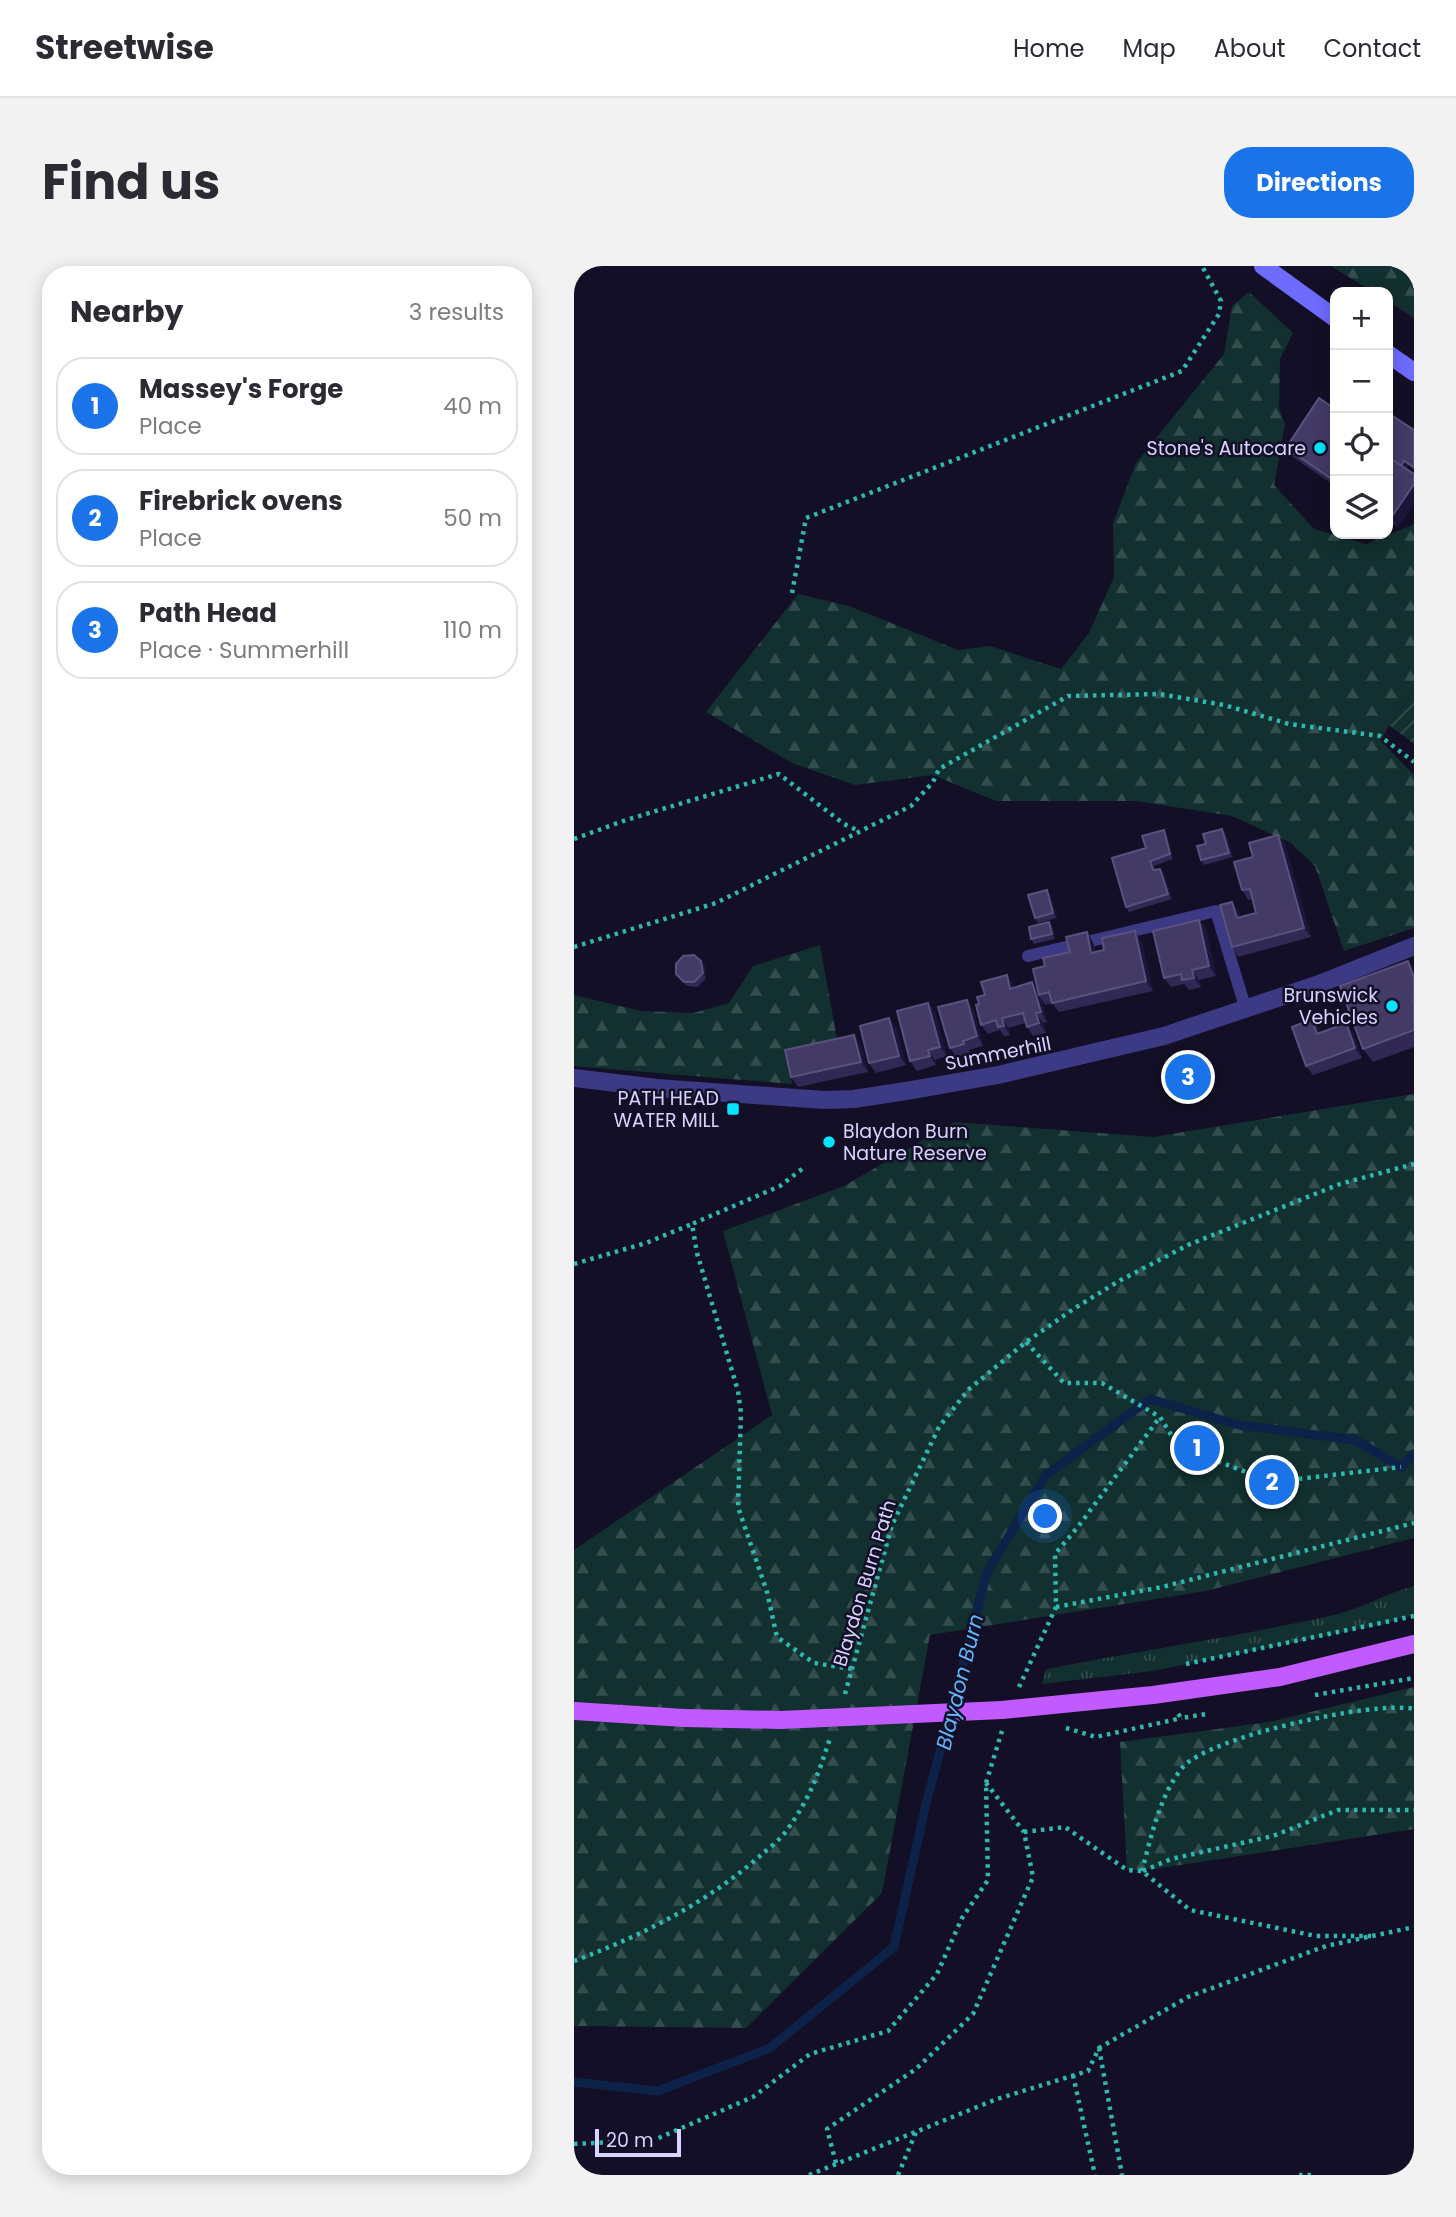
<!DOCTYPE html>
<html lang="en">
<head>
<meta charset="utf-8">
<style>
	:root { --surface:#fff; --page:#f2f2f3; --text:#2b2b33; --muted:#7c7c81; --line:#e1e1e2; --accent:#1a73e8 }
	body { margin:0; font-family:Poppins,sans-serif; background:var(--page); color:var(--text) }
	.controls { position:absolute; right:21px; top:21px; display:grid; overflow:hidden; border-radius:14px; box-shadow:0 4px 18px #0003 }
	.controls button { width:63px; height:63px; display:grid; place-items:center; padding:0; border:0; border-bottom:2px solid var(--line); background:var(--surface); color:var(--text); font:35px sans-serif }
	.scale { position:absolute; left:21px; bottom:18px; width:86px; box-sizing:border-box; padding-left:7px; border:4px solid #d9d4ff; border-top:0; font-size:19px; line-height:24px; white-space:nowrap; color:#d9d4ff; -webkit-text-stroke:5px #130f26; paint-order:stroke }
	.you { position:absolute; left:472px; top:1251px; width:24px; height:24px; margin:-18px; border:5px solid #fff; border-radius:50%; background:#1a73e8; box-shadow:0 0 0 10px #1a73e833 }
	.badge { display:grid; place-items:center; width:46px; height:46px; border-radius:50%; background:var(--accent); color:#fff; font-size:23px; font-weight:700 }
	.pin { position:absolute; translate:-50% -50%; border:4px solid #fff; box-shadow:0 2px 7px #0006 }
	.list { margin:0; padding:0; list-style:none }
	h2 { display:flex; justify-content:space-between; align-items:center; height:91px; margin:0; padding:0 28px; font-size:30px }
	h2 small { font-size:23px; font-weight:400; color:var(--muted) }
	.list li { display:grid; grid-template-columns:46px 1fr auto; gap:21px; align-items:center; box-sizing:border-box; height:98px; margin:0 14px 14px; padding:0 14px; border:2px solid var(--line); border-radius:28px }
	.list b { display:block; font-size:26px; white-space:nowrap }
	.list p { margin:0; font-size:23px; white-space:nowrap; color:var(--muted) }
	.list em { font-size:23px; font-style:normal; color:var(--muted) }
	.icon { flex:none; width:38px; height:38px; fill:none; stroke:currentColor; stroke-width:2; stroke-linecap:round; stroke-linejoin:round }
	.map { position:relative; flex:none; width:840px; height:1909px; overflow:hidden; border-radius:28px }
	header { display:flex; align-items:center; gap:42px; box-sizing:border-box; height:98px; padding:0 35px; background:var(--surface); border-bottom:2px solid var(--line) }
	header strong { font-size:33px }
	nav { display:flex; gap:38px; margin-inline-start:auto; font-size:24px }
	.intro { display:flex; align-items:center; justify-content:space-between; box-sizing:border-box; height:168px; padding:0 42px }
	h1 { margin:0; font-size:49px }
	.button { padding:18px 32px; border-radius:28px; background:var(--accent); color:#fff; font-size:24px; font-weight:700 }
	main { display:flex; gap:42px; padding:0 42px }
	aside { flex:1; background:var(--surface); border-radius:28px; box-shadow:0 4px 18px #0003 }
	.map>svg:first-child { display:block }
	.grass { fill:url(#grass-tufts) }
	.forest { fill:url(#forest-firs) }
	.garden { fill:url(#garden-furrows) }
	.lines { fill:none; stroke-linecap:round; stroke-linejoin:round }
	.stream { stroke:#0c2248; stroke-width:9 }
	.path { stroke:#2fb8b0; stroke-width:4.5; stroke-dasharray:3.5 5; stroke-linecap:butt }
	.service { stroke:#3d3a85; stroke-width:12 }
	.minor { stroke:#3d3a85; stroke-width:18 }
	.secondary { stroke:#6f6bff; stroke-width:18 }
	.primary { stroke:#c25bff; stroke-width:18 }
	.primary-bridge { stroke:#c25bff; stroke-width:18 }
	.wall { fill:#312854 }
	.shaded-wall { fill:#1d163a }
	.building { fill:#433a66; stroke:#5a527e; stroke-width:2 }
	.poi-dot { fill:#00e5ff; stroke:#130f26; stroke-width:2.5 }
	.labels { text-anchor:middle; stroke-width:5; stroke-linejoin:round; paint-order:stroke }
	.poi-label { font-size:19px; fill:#d9d4ff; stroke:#130f26; text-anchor:end }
	.street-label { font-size:19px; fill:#d9d4ff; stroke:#130f26 }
	.water-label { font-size:21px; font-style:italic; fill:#62b6ff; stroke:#130f26 }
</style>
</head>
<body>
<header>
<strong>Streetwise</strong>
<nav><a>Home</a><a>Map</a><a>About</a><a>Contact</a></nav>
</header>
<div class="intro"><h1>Find us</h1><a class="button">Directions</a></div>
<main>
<aside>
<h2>Nearby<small>3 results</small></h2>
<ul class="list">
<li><span class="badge">1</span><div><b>Massey's Forge</b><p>Place</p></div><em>40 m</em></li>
<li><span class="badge">2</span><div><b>Firebrick ovens</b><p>Place</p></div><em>50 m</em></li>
<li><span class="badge">3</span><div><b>Path Head</b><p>Place · Summerhill</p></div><em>110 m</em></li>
</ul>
</aside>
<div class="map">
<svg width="840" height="1909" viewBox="0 0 840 1909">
	<defs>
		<pattern id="grass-tufts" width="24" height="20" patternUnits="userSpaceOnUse" patternTransform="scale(1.75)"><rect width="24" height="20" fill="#12302f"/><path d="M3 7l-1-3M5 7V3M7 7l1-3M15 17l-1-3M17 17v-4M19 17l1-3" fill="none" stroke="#344d4e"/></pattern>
		<pattern id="forest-firs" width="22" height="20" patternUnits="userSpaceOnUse" patternTransform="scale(1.75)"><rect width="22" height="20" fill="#12302f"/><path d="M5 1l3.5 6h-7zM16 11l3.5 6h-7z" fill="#344d4e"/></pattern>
		<pattern id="garden-furrows" width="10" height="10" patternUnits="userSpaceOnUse" patternTransform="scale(1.75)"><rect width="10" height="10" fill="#12302f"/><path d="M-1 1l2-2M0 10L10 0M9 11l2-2" fill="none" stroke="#344d4e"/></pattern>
	</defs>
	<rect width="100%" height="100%" fill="#130f26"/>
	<!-- grass -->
	<path class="grass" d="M840,1320v28l-30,10 -231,47 -111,13 4,-15c97,-19 196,-33 292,-55 26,-7 50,-21 76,-28z"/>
	<!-- forest -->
	<g class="forest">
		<polygon points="757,0 840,0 840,52 814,35 814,26 799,26"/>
		<polygon points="675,26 719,67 706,93 705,143 711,158 700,219 740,263 792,278 840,258 840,426 815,459 807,475 840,509 840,662 770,685 741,600 717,577 658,550 562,535 422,535 359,509 281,519 218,497 132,446 224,328 275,340 384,384 416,380 487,403 515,367 540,311 539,257 562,197 650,88 658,40"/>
		<polygon points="246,679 264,779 213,789 218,818 0,800 0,729 67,745 119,747 155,737 179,700"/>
		<polygon points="840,828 840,1272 632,1325 356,1369 308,1627 172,1762 0,1760 0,1284 198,1149 149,965 270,920 380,856 579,871"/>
		<polygon points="840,1421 840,1563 581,1603 553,1604 546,1476 695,1456"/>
	</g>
	<!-- garden -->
	<polygon class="garden" points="840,426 840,478 815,459"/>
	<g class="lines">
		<!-- stream -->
		<polyline class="stream" points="0,1816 84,1825 196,1782 320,1681 351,1542 413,1306 472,1209 576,1133 665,1159 781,1174 827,1201 840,1188"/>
		<!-- path -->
		<g class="path">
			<polyline points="218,327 232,252 608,105 645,48 647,35 628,0"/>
			<polyline points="0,573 52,554 205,508 270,558 285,565"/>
			<polyline points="0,681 142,637 337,540 359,516 365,503 494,430 585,428 650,439 715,458 806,470 840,496"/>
			<polyline points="228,903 206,920 118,958 123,987 164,1125 167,1147 164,1241 193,1326 203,1371 240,1397 279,1403"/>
			<polyline points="0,998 72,977 118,958"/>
			<polyline points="452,1076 490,1117 528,1117 586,1151 604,1180 698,1216 827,1201"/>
			<polyline points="604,1180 618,1171 625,1155"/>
			<polyline points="482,1341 588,1321 840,1257"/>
			<polyline points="612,1398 840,1350"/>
			<polyline points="445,1421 482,1341 481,1288 503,1262 586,1151"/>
			<polyline points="271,1428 318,1259 365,1161 394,1124 452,1076 501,1042 545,1015 614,979 766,918 840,898"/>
			<polyline points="741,1429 840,1412"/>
			<polyline points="604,1448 608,1452 632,1448"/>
			<polyline points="492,1462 522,1471 608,1452"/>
			<polyline points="450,1566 491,1561 553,1604 568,1605 616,1644 742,1670 797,1670"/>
			<path d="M568,1605c9,-34 18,-77 41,-104 26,-30 192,-67 231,-58"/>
			<polyline points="569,1605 597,1593 699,1570 764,1544 840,1544"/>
			<path d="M0,1695c67,-25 131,-57 186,-105 9,-8 20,-16 27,-26 23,-32 31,-55 43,-92"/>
			<polyline points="525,1782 548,1909"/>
			<polyline points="499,1809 521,1909"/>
			<polyline points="0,1878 80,1874 179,1831 236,1788 314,1765 363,1708 388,1652 414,1614 412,1517 428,1465"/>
			<polyline points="262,1897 253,1863 342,1803 399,1748 459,1611 450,1566 412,1517"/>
			<polyline points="235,1909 423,1833 514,1805 525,1782 614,1731 752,1680 840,1661"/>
			<polyline points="324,1909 342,1866"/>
			<polyline points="725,1909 737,1909"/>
		</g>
		<!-- service -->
		<polyline class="service" points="454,690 642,645 672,744"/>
		<!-- minor -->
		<polyline class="minor" points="0,812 83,822 250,834 280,833 338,824 424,809 590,770 745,718 840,680"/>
		<!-- secondary -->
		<g class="secondary">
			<polyline points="689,0 761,52"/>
			<polyline points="814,88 840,106"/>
		</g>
		<!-- primary -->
		<g class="primary">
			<polyline points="428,1444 579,1429 706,1411 840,1378"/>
			<polyline points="0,1445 110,1452"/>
		</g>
		<!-- primary-bridge -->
		<polyline class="primary-bridge" points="110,1452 207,1454 428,1444"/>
	</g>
	<!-- wall -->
	<g class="wall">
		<polygon points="761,138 761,220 719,191 712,182 759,141"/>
		<polygon points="814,147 840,164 840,204 834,199 832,203 840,208 840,237 824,261 814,254"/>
		<polygon points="590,564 593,569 599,593 580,600 581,604 586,603 590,607 598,633 555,646 552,641 572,582"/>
		<polygon points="652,567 659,591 630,599 627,594 632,578"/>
		<polygon points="704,569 711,578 737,671 664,691 658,681 665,645 666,651 682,647 678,633 674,634 668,624 679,591"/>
		<polygon points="476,628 483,652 464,657 461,652"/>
		<polygon points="625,654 632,663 642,710 625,714 627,721 615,724 610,718 597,721 590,712"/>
		<polygon points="479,661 481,673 460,678 457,673"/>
		<polygon points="513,666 519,676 522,686 567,674 579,725 485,746 478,737 471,739 467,732 473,756 469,757 472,767 459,770 453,761 452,757 434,762 436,769 430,770 426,764 414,768 407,759 411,729 439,718 440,722 458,716 463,724 471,700 496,686"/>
		<polygon points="127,695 131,700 132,712 124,721 113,720 102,708"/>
		<polygon points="834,695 840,704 840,781 799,796 789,783"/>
		<polygon points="393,734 399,743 409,780 395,784 396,787 382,791 376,782"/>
		<polygon points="354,737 361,746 373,790 361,794 362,799 343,805 336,795"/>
		<polygon points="322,761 332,799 302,807 295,797"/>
		<polygon points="745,762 746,767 779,767 788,792 739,809 732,800"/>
		<polygon points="287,778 294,806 224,821 217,811"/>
		<polygon points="623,796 629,820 605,826 602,821"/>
	</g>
	<!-- shaded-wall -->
	<g class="shaded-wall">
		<polygon points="830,195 834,199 830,206 826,201"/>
		<polygon points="840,218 840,237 824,261 817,252"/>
		<polygon points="648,563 652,567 659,591 655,587"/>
		<polygon points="590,564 593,569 599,593 596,588"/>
		<polygon points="704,569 711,578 737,671 730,662"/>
		<polygon points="586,603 590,607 598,633 594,628"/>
		<polygon points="473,624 476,628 483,652 479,647"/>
		<polygon points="658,636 665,645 669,661 663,652"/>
		<polygon points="625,654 632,663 642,710 635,700"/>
		<polygon points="475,656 479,661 481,673 478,668"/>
		<polygon points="561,665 567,674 579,725 572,715"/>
		<polygon points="513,666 519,676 524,696 517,687"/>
		<polygon points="127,695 131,700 132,712 129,707"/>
		<polygon points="834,695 840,704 840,712"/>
		<polygon points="618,704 625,714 627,721 620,712"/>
		<polygon points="433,709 439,718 443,732 436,723"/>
		<polygon points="458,716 465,726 465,729 467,732 473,756 467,746"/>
		<polygon points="393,734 399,743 409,780 403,770"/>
		<polygon points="354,737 361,746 373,790 366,781"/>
		<polygon points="462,747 469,757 472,767 465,757"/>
		<polygon points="315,752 322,761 332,799 325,790"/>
		<polygon points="428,752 434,762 436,769 430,760"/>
		<polygon points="738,753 745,762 750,777 743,768"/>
		<polygon points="772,757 779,767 788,792 781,782"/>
		<polygon points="280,769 287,778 294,806 287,796"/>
		<polygon points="354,784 361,794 362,799 356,790"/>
		<polygon points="619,792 623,796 629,820 625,815"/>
	</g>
	<!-- building -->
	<g class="building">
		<polygon points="745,132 761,143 761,215 712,182"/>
		<polygon points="814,147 840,164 840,201 830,195 827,200 814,191"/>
		<polygon points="814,191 840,208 840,218 817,252 814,249"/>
		<polygon points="648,563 655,587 627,594 623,580 632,578 629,568"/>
		<polygon points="590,564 596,588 576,595 579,604 586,603 594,628 552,641 538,592 572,582 568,570"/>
		<polygon points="704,569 730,662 658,681 646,639 658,636 663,652 682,647 676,623 668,624 660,596 679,591 675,577"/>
		<polygon points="473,624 479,647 461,652 454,629"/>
		<polygon points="625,654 635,700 618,704 620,712 608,714 607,708 590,712 579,665"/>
		<polygon points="475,656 478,668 457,673 455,661"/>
		<polygon points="561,665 572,715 478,737 475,726 465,729 459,703 471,700 469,692 496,686 492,671 513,666 517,687 530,684 528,672"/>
		<polygon points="120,689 127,695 129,707 120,716 110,716 102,708 102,698 109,690"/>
		<polygon points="834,695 840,712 840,733 839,734 840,737 840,764 789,783 766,720"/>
		<polygon points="433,709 436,723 458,716 467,746 462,747 465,757 453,761 449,747 428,752 430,760 424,761 422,754 407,759 402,739 405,738 403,731 411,729 407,716"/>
		<polygon points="393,734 403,770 389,775 390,778 376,782 364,741"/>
		<polygon points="354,737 366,781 354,784 356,790 336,795 323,745"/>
		<polygon points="315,752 325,790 295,797 286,760"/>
		<polygon points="738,753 743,768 772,757 781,782 732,800 718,761"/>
		<polygon points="280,769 287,796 217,811 211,784"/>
		<polygon points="619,792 625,815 602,821 596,798"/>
	</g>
	<!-- markers -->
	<g class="poi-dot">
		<circle cx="746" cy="182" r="7"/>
		<circle cx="818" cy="740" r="7"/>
		<rect x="152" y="836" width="14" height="14" rx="3.5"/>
		<circle cx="255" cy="876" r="7"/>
	</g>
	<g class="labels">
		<!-- poi labels -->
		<g class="poi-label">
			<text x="732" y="189">Stone's Autocare</text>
			<text x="804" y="736">Brunswick<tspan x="804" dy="22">Vehicles</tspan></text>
			<text x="145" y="839">PATH HEAD<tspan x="145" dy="22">WATER MILL</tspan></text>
			<text x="269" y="872" text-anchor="start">Blaydon Burn<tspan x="269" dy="22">Nature Reserve</tspan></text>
		</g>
		<!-- street labels -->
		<g class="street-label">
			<text transform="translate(424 787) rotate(-11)" y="7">Summerhill</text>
			<text transform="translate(290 1317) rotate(-73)" y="7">Blaydon Burn Path</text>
		</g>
		<!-- water labels -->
		<g class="water-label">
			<text transform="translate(386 1416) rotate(-76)" y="7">Blaydon Burn</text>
		</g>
	</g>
</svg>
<div class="controls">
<button>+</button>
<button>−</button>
<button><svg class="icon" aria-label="locate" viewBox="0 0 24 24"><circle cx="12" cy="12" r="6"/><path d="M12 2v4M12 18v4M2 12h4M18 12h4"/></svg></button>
<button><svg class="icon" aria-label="layers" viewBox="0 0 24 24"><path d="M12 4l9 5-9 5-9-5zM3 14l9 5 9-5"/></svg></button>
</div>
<div class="scale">20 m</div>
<div class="you"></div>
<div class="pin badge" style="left:623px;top:1182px">1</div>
<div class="pin badge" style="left:698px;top:1216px">2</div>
<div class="pin badge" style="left:614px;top:811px">3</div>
</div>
</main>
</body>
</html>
